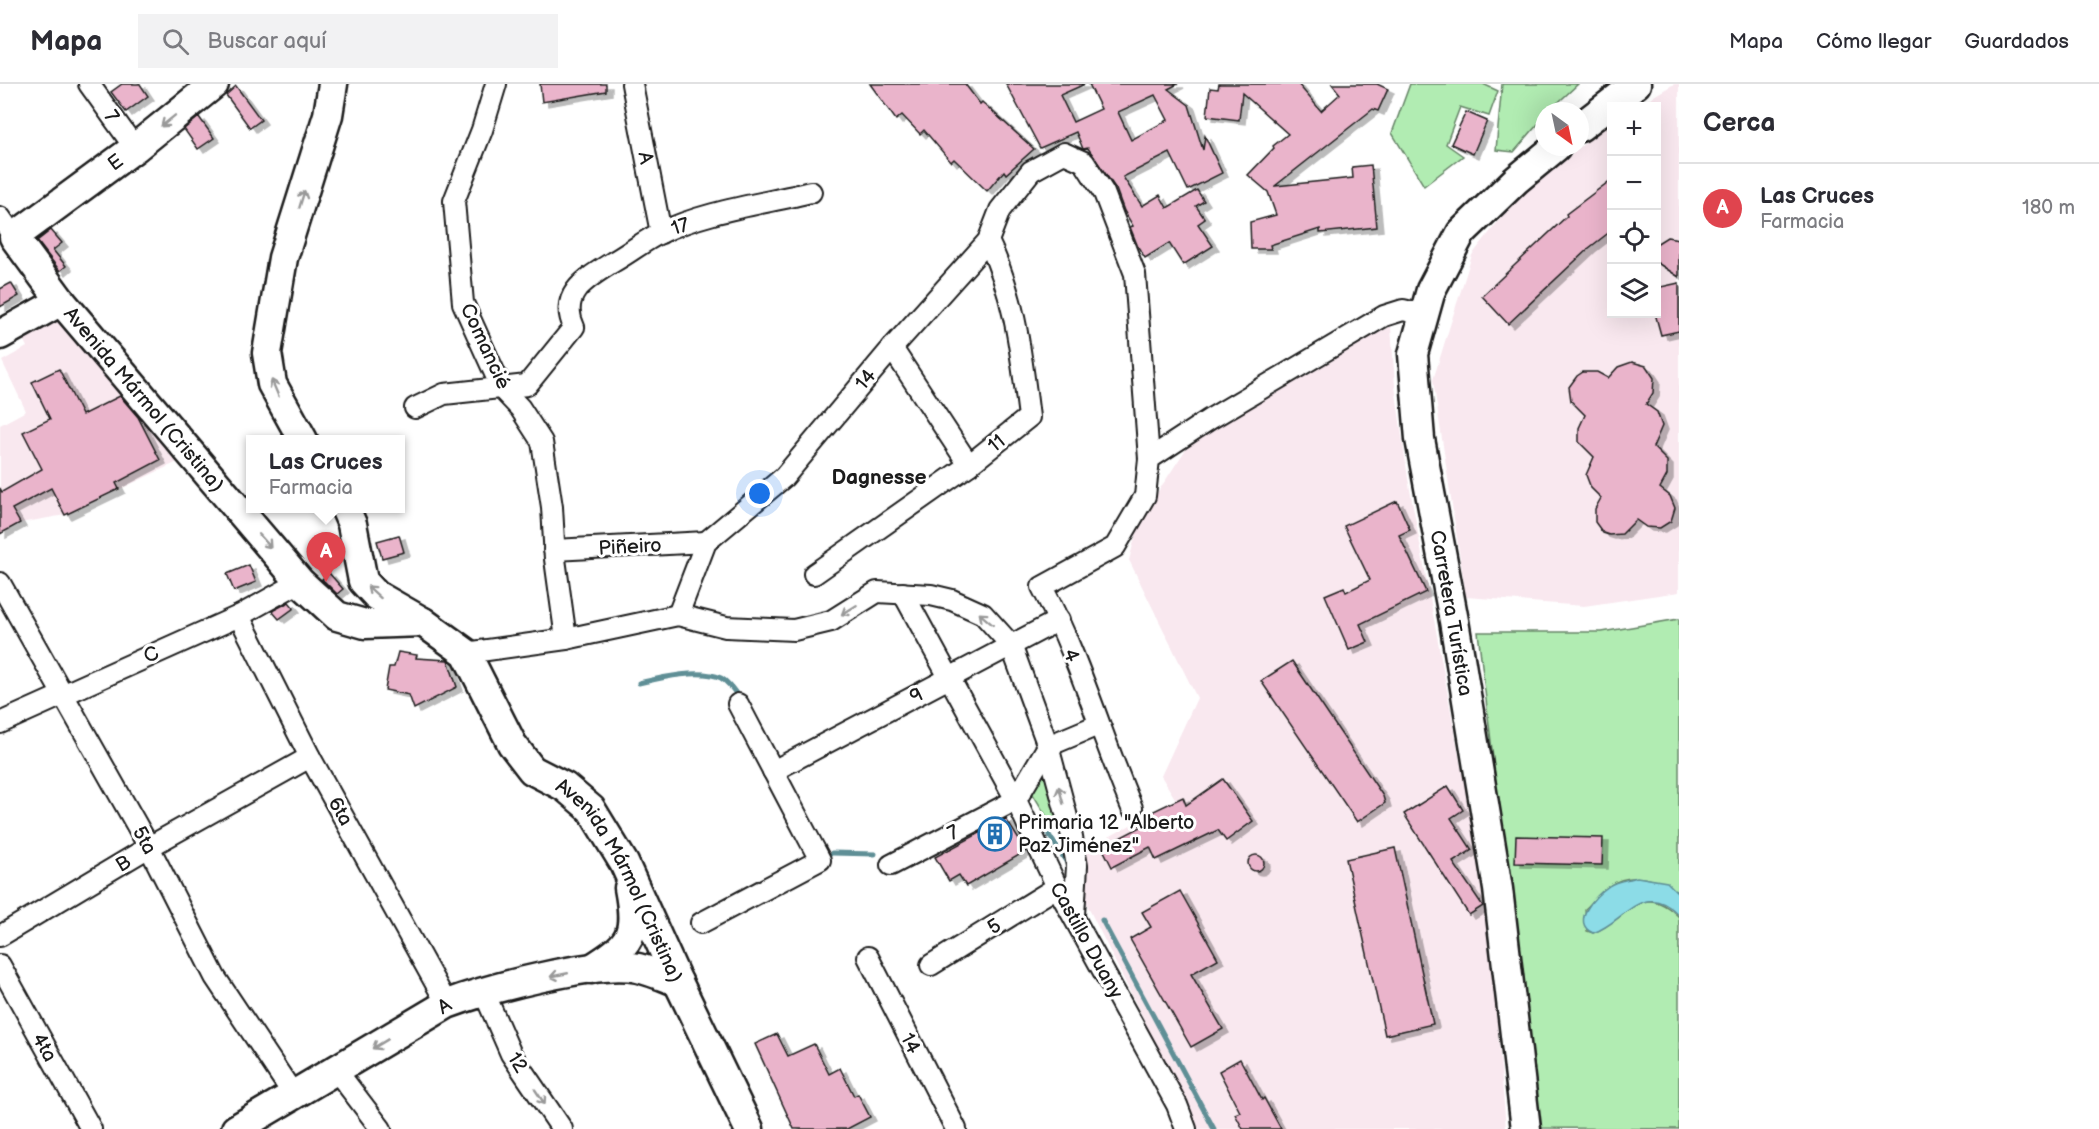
<!DOCTYPE html>
<html lang="es">
<head>
<meta charset="utf-8">
<style>
	:root { --surface:#fff; --page:#f2f2f3; --text:#2b2b33; --muted:#7c7c81; --line:#e1e1e2; --accent:#7c3aed }
	body { margin:0; font-family:"Balsamiq Sans",sans-serif; background:var(--page); color:var(--text) }
	.controls { position:absolute; right:18px; top:18px; display:grid; overflow:hidden; border-radius:0px; box-shadow:0 6px 24px #0002 }
	.controls button { width:54px; height:54px; display:grid; place-items:center; padding:0; border:0; border-bottom:2px solid var(--line); background:var(--surface); color:var(--text); font:30px sans-serif }
	.compass { position:absolute; left:1535px; top:18px; width:54px; height:54px; border-radius:50%; background:var(--surface); box-shadow:0 6px 24px #0002; rotate:147deg }
	.you { position:absolute; left:760px; top:410px; width:21px; height:21px; margin:-15px; border:4px solid #fff; border-radius:50%; background:#1a73e8; box-shadow:0 0 0 9px #1a73e833 }
	.badge { display:grid; place-items:center; width:39px; height:39px; border-radius:50%; background:var(--accent); color:#fff; font-size:20px; font-weight:700 }
	.pin { position:absolute; translate:-50% -50px; filter:drop-shadow(0 2px 3px #0008) }
	.pin::after { content:''; position:absolute; top:32px; width:21px; height:18px; background:inherit; clip-path:polygon(0 0,100% 0,50% 100%) }
	.popup { position:absolute; left:246px; top:351px; width:159px; height:78px; box-sizing:border-box; display:grid; place-content:center; border-radius:0px; background:var(--surface); filter:drop-shadow(0 2px 4px #0005); font-size:20px; white-space:nowrap; color:var(--muted) }
	.popup b { font-size:22px; color:var(--text) }
	.popup::after { content:''; position:absolute; left:50%; top:100%; margin-left:-12px; border:12px solid transparent; border-top-color:var(--surface) }
	.list { margin:0; padding:0; list-style:none }
	h2 { display:flex; justify-content:space-between; align-items:center; height:78px; margin:0; padding:0 24px; font-size:26px }
	h2 small { font-size:20px; font-weight:400; color:var(--muted) }
	.list li { display:grid; grid-template-columns:39px 1fr auto; gap:18px; align-items:center; box-sizing:border-box; height:90px; padding:0 24px; border-top:2px solid var(--line) }
	.list b { display:block; font-size:22px; white-space:nowrap }
	.list p { margin:0; font-size:20px; white-space:nowrap; color:var(--muted) }
	.list em { font-size:20px; font-style:normal; color:var(--muted) }
	.icon { flex:none; width:33px; height:33px; fill:none; stroke:currentColor; stroke-width:2; stroke-linecap:round; stroke-linejoin:round }
	.map { position:relative; flex:none; width:1679px; height:1045px; overflow:hidden }
	header { display:flex; align-items:center; gap:36px; box-sizing:border-box; height:84px; padding:0 30px; background:var(--surface); border-bottom:2px solid var(--line) }
	header strong { font-size:28px }
	nav { display:flex; gap:33px; margin-inline-start:auto; font-size:21px }
	.search { width:420px; height:54px; background:var(--page); display:flex; align-items:center; gap:15px; box-sizing:border-box; padding:0 21px; border-radius:0px; color:var(--muted); font-size:22px }
	main { display:flex }
	aside { flex:1; background:var(--surface) }
	.map>svg:first-child { display:block }
	.built { fill:#f9e8ef }
	.green { fill:#b1ecb2; stroke:#668467; stroke-width:1.5 }
	.water { fill:#8cdce7; stroke:#5f8f96; stroke-width:1.5 }
	.lines { fill:none; stroke-linecap:round; stroke-linejoin:round }
	.stream { stroke:#5f8f96; stroke-width:5 }
	.building { fill:#eab4cb; stroke:#1c1c1c; stroke-width:1.5; fill-rule:evenodd; filter:url(#shadow) }
	.street-casing { stroke:#1c1c1c; stroke-width:24 }
	.secondary-casing { stroke:#1c1c1c; stroke-width:33 }
	.street { stroke:#fff; stroke-width:20 }
	.secondary { stroke:#fff; stroke-width:28 }
	.oneway { stroke:#999 }
	.labels { text-anchor:middle; stroke-width:6; stroke-linejoin:round; paint-order:stroke }
	.street-label { font-size:20px; fill:#1c1c1c; stroke:#fff }
	.poi-label { font-size:20px; fill:#1c1c1c; stroke:#fff; text-anchor:start }
	.neighbourhood-label { font-size:21px; font-weight:bold; fill:#1c1c1c; stroke:#fff }
</style>
</head>
<body>
<header>
<strong>Mapa</strong>
<div class="search"><svg class="icon" aria-label="search" viewBox="0 0 24 24"><circle cx="10" cy="10" r="6"/><path d="M15 15l6 6"/></svg>Buscar aquí</div>
<nav><a>Mapa</a><a>Cómo llegar</a><a>Guardados</a></nav>
</header>
<main>
<div class="map">
<svg width="1679" height="1045" viewBox="0 0 1679 1045">
	<defs>
		<filter id="shadow"><feDropShadow dx="6" dy="4" stdDeviation="0" flood-color="#0004"/></filter>
	</defs>
	<rect width="100%" height="100%" fill="#fff"/>
	<filter id="ink" filterUnits="userSpaceOnUse"><feTurbulence type="fractalNoise" baseFrequency=".0167" numOctaves="2"/><feDisplacementMap in="SourceGraphic" scale="12" xChannelSelector="R" yChannelSelector="G"/><feConvolveMatrix kernelMatrix="1 2 1 2 8 2 1 2 1" color-interpolation-filters="sRGB"/></filter>
	<g filter="url(#ink)">
		<!-- built -->
		<g class="built">
			<polygon points="1674,0 1679,0 1679,508 1584,522 1466,513 1433,296 1472,171 1515,116 1611,38 1612,230 1656,230 1656,22 1637,22"/>
			<polygon points="56,230 184,375 65,431 20,439 0,450 0,341 26,327 2,277 27,263 20,249"/>
			<polygon points="1391,242 1395,302 1408,395 1488,828 1506,1045 1198,1045 1088,823 1076,771 1176,716 1161,692 1197,614 1129,476 1140,435 1190,359 1236,329"/>
		</g>
		<!-- green -->
		<g class="green">
			<polygon points="1410,0 1483,0 1498,7 1489,32 1460,23 1446,60 1463,72 1424,102 1392,49"/>
			<polygon points="1502,0 1578,0 1549,27 1544,27 1544,33 1514,68 1496,66"/>
			<path d="M1679,535v275c-17,-16 -49,-23 -70,-8 -9,6 -16,16 -24,23l2,22 6,2c35,-12 47,-55 86,-16v212l-142,-1 -59,-496h124z"/>
			<polygon points="1041,691 1046,693 1064,739 1054,745 1028,702"/>
		</g>
		<!-- water -->
		<path class="water" d="M1637,793l30,5 12,12v21c-36,-37 -54,7 -86,18 -24,-11 3,-38 16,-47 7,-5 19,-6 28,-9z"/>
		<g class="lines">
			<!-- stream -->
			<g class="stream">
				<path d="M639,599c21,-5 61,-15 82,-5 7,4 15,15 19,22"/>
				<polyline points="1049,751 1069,782"/>
				<polyline points="832,769 875,770"/>
				<polyline points="1102,836 1214,1045"/>
			</g>
		</g>
		<!-- building -->
		<g class="building">
			<polygon points="122,0 140,0 148,12 126,28 111,8"/>
			<polygon points="540,0 606,0 606,7 542,18"/>
			<polygon points="870,0 965,0 980,20 982,18 1034,65 1006,90 1004,87 987,107 954,75 951,78 924,46 920,50 902,31 896,36"/>
			<path d="M1006,0h79l-25,11 13,27 28,-13 -12,-25h89l-10,5 21,16 14,45 2,-14 17,37 -34,17 -18,-37 -47,24 19,29 18,-11 7,13 30,-18 7,11 -8,5 9,13 -7,5 15,22 -30,19 -14,-22 -24,15 -7,-11 -8,-20 3,-1 -9,-15 -8,-22 -28,-41 -5,1 -7,-17 -36,16zM1155,11l13,25 -37,20 -13,-28z"/>
			<polygon points="1219,0 1298,0 1321,27 1340,10 1332,0 1377,0 1388,5 1378,27 1373,25 1275,102 1353,94 1352,83 1371,81 1377,143 1320,149 1320,145 1270,161 1271,165 1251,165 1250,138 1276,131 1268,108 1248,91 1274,64 1273,62 1288,50 1242,9 1239,36 1207,32 1210,4 1218,5"/>
			<polygon points="236,2 261,36 250,44 226,11"/>
			<polygon points="1466,28 1487,37 1473,70 1451,60"/>
			<polygon points="199,33 214,54 198,65 184,45"/>
			<polygon points="1611,96 1611,147 1589,164 1508,240 1482,212 1567,132 1566,130"/>
			<polygon points="51,146 62,159 53,166 66,182 60,187 37,157"/>
			<polygon points="1667,153 1679,155 1679,193 1656,178 1656,160"/>
			<polygon points="11,199 19,212 0,223 0,205"/>
			<polygon points="1679,199 1679,247 1661,251 1656,233 1656,204"/>
			<polygon points="1632,278 1646,282 1654,294 1653,309 1646,320 1657,328 1662,342 1653,363 1667,377 1667,391 1660,404 1670,412 1675,424 1671,437 1660,444 1646,443 1636,436 1622,450 1609,451 1603,449 1595,438 1595,425 1601,414 1591,404 1586,391 1594,373 1579,358 1579,344 1585,331 1571,317 1569,303 1577,292 1583,288 1597,288 1608,294 1618,283"/>
			<polygon points="59,285 82,331 120,312 138,333 160,376 116,399 119,405 65,431 51,404 12,425 20,439 0,450 0,404 2,408 42,385 23,348 50,335 32,298"/>
			<polygon points="1397,417 1410,446 1399,451 1426,508 1360,540 1368,558 1349,566 1325,511 1344,503 1346,508 1370,496 1344,442"/>
			<polygon points="399,451 404,468 382,474 377,457"/>
			<polygon points="249,481 256,498 234,507 227,490"/>
			<polygon points="329,489 343,505 337,510 322,495"/>
			<polygon points="289,518 294,524 279,535 272,527"/>
			<polygon points="398,568 417,571 416,574 448,576 457,603 414,625 409,611 385,606 389,583 394,583"/>
			<polygon points="1292,577 1383,712 1385,719 1357,738 1261,597"/>
			<polygon points="1223,695 1253,737 1226,757 1218,746 1156,776 1150,763 1112,783 1102,763 1141,743 1137,735 1183,713 1186,721"/>
			<polygon points="1448,702 1463,726 1451,734 1472,766 1453,778 1483,822 1469,831 1404,730"/>
			<polygon points="1006,735 1026,767 966,802 959,791 949,797 935,773"/>
			<polygon points="1516,752 1603,754 1602,781 1515,779"/>
			<polygon points="1395,764 1433,940 1385,951 1346,775"/>
			<circle cx="1256" cy="779" r="8"/>
			<polygon points="1180,807 1218,875 1191,890 1223,945 1191,963 1130,855 1151,843 1142,828"/>
			<polygon points="777,950 788,972 814,960 829,990 840,984 854,1012 858,1010 870,1033 847,1045 794,1045 755,960"/>
			<polygon points="1240,975 1262,1016 1264,1014 1281,1045 1243,1045 1235,1030 1240,1028 1219,987"/>
		</g>
		<g class="lines">
			<!-- street casing -->
			<g class="street-casing">
				<g id="street">
					<polyline points="89,0 135,64"/>
					<polyline points="496,0 482,46 454,117 463,219 502,305 520,324 542,358 552,423 555,475 566,555"/>
					<path id="s1" d="M632,0l29,149"/>
					<polyline points="0,133 14,153"/>
					<polyline points="892,264 969,381"/>
					<path d="M415,324l29,-14 83,-9 47,-58c-16,-34 14,-49 39,-65 16,-9 31,-21 47,-29 46,-22 102,-29 151,-41"/>
					<polyline points="554,466 706,458"/>
					<path d="M814,490l155,-109 60,-48c-8,-62 -13,-119 -41,-176"/>
					<polyline points="0,499 149,763 215,893 293,1010"/>
					<polyline points="903,509 1016,716 1057,803 1177,1021 1186,1045"/>
					<polyline points="678,531 706,458 784,393 892,264 988,157 1000,126 1031,87 1064,69 1084,78 1104,109 1135,190 1149,375"/>
					<polyline points="239,532 310,673 447,920"/>
					<polyline points="466,569 566,555 678,531 726,543 794,546 831,537 877,508 931,511 952,516 983,530 1011,561 1048,662 1071,748 1077,782 1074,831"/>
					<polyline points="0,639 239,532 300,498"/>
					<polyline points="773,687 1059,536"/>
					<path d="M1132,724c-31,-73 -53,-151 -90,-221l73,-40 30,-51 4,-37 61,-40 174,-103 19,-6 22,5"/>
					<polyline points="891,781 1016,716 1048,662 1098,641"/>
					<polyline points="701,839 820,776 738,620"/>
					<polyline points="0,852 149,763 310,673"/>
					<polyline points="868,873 956,1045"/>
					<polyline points="0,881 91,1045"/>
					<polyline points="931,881 1057,803"/>
					<polyline points="483,906 511,970 562,1045"/>
					<polyline points="336,986 381,1045"/>
				</g>
			</g>
			<!-- secondary casing -->
			<g class="secondary-casing">
				<g id="secondary">
					<path id="s2" d="M214,0l-79,64 -121,89 47,64 239,281 37,34 28,8 58,-2"/>
					<polyline points="1580,43 1636,0"/>
					<polyline points="0,251 61,217"/>
					<polyline points="303,356 272,300 267,269 283,174 328,31 333,0"/>
					<path id="s3" d="M345,424l7,16 11,57 13,14 47,27 43,31 46,91 20,26 33,17 26,22 33,54 54,119 71,147"/>
					<path d="M591,885c40,-25 47,-33 38,-81"/>
					<path id="s4" d="M236,1045l211,-125c40,-15 151,-45 191,-36 13,3 27,9 40,14"/>
					<polyline points="1526,1045 1498,805 1454,537 1420,355 1413,270 1431,206 1461,149 1516,96 1556,63"/>
				</g>
			</g>
			<!-- street -->
			<use href="#street" class="street"/>
			<!-- secondary -->
			<use href="#secondary" class="secondary"/>
		</g>
		<!-- one-way arrows -->
		<defs><path id="oneway-shaft" d="M-6 0H5M1.5-3L5.5 0L1.5 3" fill="none" stroke-width="1.6" stroke-linecap="round" stroke-linejoin="round" transform="scale(1.5)"/></defs>
		<g class="oneway">
			<use href="#oneway-shaft" transform="translate(168 37) rotate(141)"/>
			<use href="#oneway-shaft" transform="translate(302 115) rotate(-73)"/>
			<use href="#oneway-shaft" transform="translate(275 304) rotate(-113)"/>
			<use href="#oneway-shaft" transform="translate(265 457) rotate(49)"/>
			<use href="#oneway-shaft" transform="translate(374 508) rotate(-138)"/>
			<use href="#oneway-shaft" transform="translate(849 526) rotate(148)"/>
			<use href="#oneway-shaft" transform="translate(986 535) rotate(-139)"/>
			<use href="#oneway-shaft" transform="translate(1061 711) rotate(-105)"/>
			<use href="#oneway-shaft" transform="translate(559 891) rotate(169)"/>
			<use href="#oneway-shaft" transform="translate(380 960) rotate(149)"/>
			<use href="#oneway-shaft" transform="translate(540 1013) rotate(56)"/>
		</g>
	</g>
	<!-- icons -->
	<defs>
		<g id="building-ring" transform="scale(1.725)"><circle r="9.5" fill="#fff" stroke="#1f6fb2" stroke-width="1.5"/><path d="M-4-6H4V6H1V3H-1V6H-4ZM-2.5-4.3h1.7v1.8h-1.7ZM.8-4.3h1.7v1.8H.8ZM-2.5-1h1.7V.8h-1.7ZM.8-1h1.7V.8H.8Z" fill="#1f6fb2"/></g>
	</defs>
	<g fill-rule="evenodd">
		<use href="#building-ring" x="995" y="750"/>
	</g>
	<g class="labels">
		<!-- street labels -->
		<g class="street-label">
			<text transform="translate(112 32) rotate(54)" y="7">7</text>
			<text dy="7" stroke="none"><textPath href="#s1" startOffset="75">A</textPath></text>
			<text transform="translate(115 78) rotate(-37)" y="7">E</text>
			<text transform="translate(680 142) rotate(-18)" y="7">17</text>
			<text transform="translate(486 262) rotate(65)" y="7">Comancié</text>
			<text transform="translate(865 295) rotate(-50)" y="7">14</text>
			<text dy="7" stroke="none"><textPath href="#s2" startOffset="460">Avenida Mármol (Cristina)</textPath></text>
			<text transform="translate(996 359) rotate(-39)" y="7">11</text>
			<text transform="translate(630 462) rotate(-3)" y="7">Piñeiro</text>
			<text transform="translate(1452 529) rotate(80)" y="7">Carretera Turística</text>
			<text transform="translate(151 570) rotate(-24)" y="7">C</text>
			<text transform="translate(1072 571) rotate(70)" y="7">4</text>
			<text transform="translate(916 611) rotate(-28)" y="7">9</text>
			<text transform="translate(341 727) rotate(60)" y="7">6ta</text>
			<text transform="translate(953 748) rotate(-28)" y="7">7</text>
			<text transform="translate(145 756) rotate(62)" y="7">5ta</text>
			<text transform="translate(123 779) rotate(-31)" y="7">B</text>
			<text dy="7" stroke="none"><textPath href="#s3" startOffset="483">Avenida Mármol (Cristina)</textPath></text>
			<text transform="translate(994 842) rotate(-32)" y="7">5</text>
			<text transform="translate(1087 856) rotate(61)" y="7">Castillo Duany</text>
			<text dy="7" stroke="none"><textPath href="#s4" startOffset="242">A</textPath></text>
			<text transform="translate(911 959) rotate(63)" y="7">14</text>
			<text transform="translate(45 963) rotate(61)" y="7">4ta</text>
			<text transform="translate(518 978) rotate(58)" y="7">12</text>
		</g>
		<!-- poi labels -->
		<g class="poi-label">
			<text x="1018" y="745">Primaria 12 "Alberto<tspan x="1018" dy="23">Paz Jiménez"</tspan></text>
		</g>
		<!-- neighbourhood labels -->
		<g class="neighbourhood-label">
			<text x="879" y="400">Dagnesse</text>
		</g>
	</g>
</svg>
<div class="controls">
<button>+</button>
<button>−</button>
<button><svg class="icon" aria-label="locate" viewBox="0 0 24 24"><circle cx="12" cy="12" r="6"/><path d="M12 2v4M12 18v4M2 12h4M18 12h4"/></svg></button>
<button><svg class="icon" aria-label="layers" viewBox="0 0 24 24"><path d="M12 4l9 5-9 5-9-5zM3 14l9 5 9-5"/></svg></button>
</div>
<svg class="compass" viewBox="-18 -18 36 36"><path d="M0-13l5 13h-10z" fill="#e53935"/><path d="M0 13l5-13h-10z" fill="#7c7c81"/></svg>
<div class="you"></div>
<div class="pin badge" style="left:326px;top:498px;background:#e0444e">A</div>
<div class="popup"><b>Las Cruces</b>Farmacia</div>
</div>
<aside>
<h2>Cerca<small></small></h2>
<ul class="list">
<li><span class="badge" style="background:#e0444e">A</span><div><b>Las Cruces</b><p>Farmacia</p></div><em>180 m</em></li>
</ul>
</aside>
</main>
</body>
</html>
